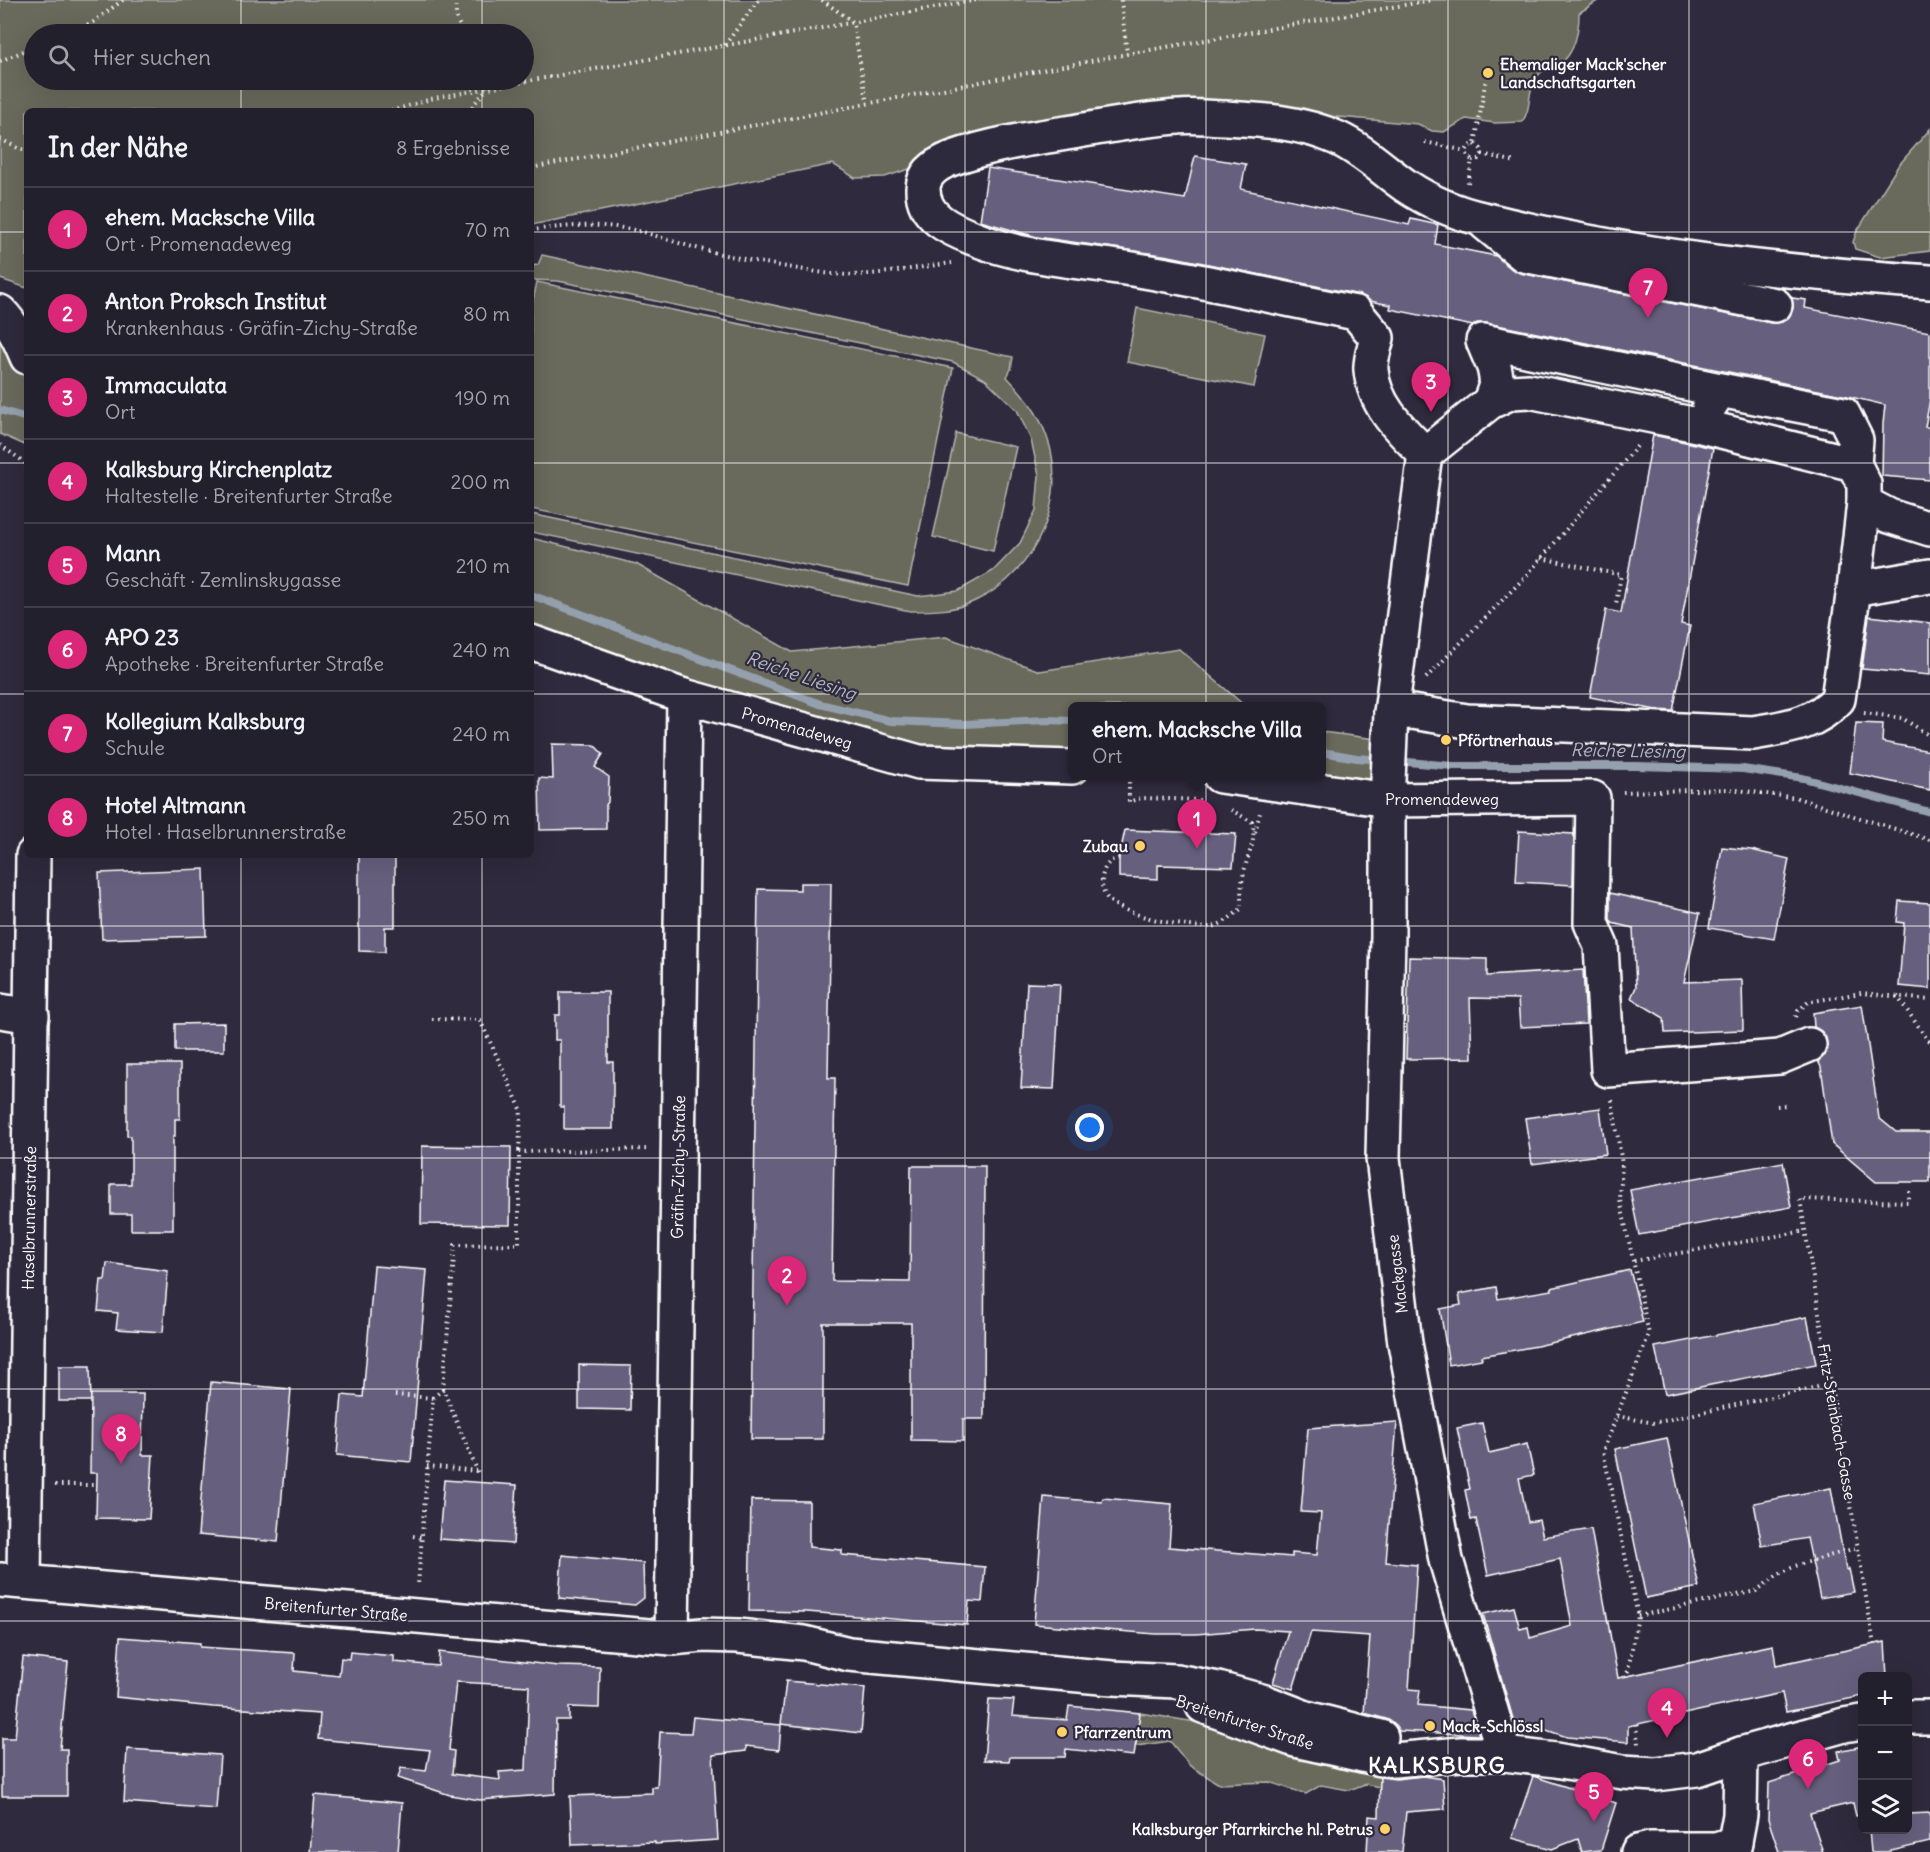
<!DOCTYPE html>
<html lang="de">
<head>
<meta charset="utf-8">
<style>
	:root { --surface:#23202e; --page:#2f2d3a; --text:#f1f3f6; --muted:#a3a3aa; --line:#403e4a; --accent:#db2777 }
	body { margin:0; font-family:Delius,sans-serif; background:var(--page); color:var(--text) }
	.controls { position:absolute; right:18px; bottom:18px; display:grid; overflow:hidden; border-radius:9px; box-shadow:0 6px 24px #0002 }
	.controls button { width:54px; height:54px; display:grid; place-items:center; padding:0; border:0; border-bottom:2px solid var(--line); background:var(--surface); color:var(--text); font:30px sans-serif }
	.you { position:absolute; left:1090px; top:1128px; width:21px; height:21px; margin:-15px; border:4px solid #fff; border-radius:50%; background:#1a73e8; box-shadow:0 0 0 9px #1a73e833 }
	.badge { display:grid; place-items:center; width:39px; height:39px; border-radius:50%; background:var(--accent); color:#fff; font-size:20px; font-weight:700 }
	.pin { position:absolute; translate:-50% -50px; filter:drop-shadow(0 2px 3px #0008) }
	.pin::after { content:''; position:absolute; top:32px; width:21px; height:18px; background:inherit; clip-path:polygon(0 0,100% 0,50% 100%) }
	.popup { position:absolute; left:1068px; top:702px; width:258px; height:78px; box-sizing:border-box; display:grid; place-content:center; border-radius:9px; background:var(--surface); filter:drop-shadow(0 2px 4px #0005); font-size:20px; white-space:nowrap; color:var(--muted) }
	.popup b { font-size:22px; color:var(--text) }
	.popup::after { content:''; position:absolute; left:50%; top:100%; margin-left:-12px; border:12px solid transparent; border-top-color:var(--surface) }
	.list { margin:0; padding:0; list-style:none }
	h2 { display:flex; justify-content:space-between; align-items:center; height:78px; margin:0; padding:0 24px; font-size:26px }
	h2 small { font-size:20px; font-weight:400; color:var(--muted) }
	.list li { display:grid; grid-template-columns:39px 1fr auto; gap:18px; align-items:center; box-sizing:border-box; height:84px; padding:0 24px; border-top:2px solid var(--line) }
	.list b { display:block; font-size:22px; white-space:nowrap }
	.list p { margin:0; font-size:20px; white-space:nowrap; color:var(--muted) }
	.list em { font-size:20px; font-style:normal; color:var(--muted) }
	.icon { flex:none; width:33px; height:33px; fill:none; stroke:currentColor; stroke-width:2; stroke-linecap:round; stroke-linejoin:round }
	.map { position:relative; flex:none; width:1930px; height:1852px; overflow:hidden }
	.search { position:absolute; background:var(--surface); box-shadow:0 6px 24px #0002; left:24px; top:24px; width:510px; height:66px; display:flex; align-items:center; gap:15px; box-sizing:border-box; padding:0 21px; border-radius:33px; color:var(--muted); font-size:22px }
	.panel { position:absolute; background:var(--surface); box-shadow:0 6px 24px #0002; left:24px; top:108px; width:510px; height:750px; border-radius:9px }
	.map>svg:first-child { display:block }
	.green { fill:#696a5c; stroke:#b4b4ae; stroke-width:1.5; fill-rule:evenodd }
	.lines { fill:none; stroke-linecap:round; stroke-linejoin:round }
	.stream { stroke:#95a0ae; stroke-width:8 }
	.building { fill:#66607e; stroke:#fff; stroke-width:1.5; fill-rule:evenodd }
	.minor-casing { stroke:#fff; stroke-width:38 }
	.major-casing { stroke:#fff; stroke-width:38 }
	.path { stroke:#fff; stroke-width:4; stroke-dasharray:1.5 4.5; stroke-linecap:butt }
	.minor { stroke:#2f2a3d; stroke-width:33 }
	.major { stroke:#2f2a3d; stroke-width:33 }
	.grid { fill:none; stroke:#fff; stroke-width:1.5; stroke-opacity:0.55 }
	.poi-dot { fill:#ffd166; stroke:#2f2a3d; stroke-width:2 }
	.labels { text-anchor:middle; stroke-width:4.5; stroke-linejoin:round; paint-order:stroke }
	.poi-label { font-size:16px; font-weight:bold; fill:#fff; stroke:#2f2a3d; text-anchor:start }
	.street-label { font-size:16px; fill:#fff; stroke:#2f2a3d }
	.water-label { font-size:18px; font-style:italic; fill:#afb7c2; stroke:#2f2a3d }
	.district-label { font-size:22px; font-weight:bold; letter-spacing:1.5px; fill:#fff; stroke:#2f2a3d }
</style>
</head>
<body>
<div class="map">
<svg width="1930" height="1852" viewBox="0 0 1930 1852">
	<rect width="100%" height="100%" fill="#2f2a3d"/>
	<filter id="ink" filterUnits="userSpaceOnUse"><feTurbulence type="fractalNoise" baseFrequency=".0167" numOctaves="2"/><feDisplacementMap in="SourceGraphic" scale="12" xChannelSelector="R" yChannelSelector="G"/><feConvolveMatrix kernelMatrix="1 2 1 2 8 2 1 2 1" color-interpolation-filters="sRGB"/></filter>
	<g filter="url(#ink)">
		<!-- green -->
		<g class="green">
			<path d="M0,0h1599l-20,13c0,17 -4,42 -20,51 -14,8 -15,1 -25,18 -7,13 -2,26 -12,40l-27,1 -29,-4 -22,13 -12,-1 -14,-7 -114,-10 -389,53 -30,10 -30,1 -22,-14 -302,61v-114h-504v177l-27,-9zM34,34h490v46h-490z"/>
			<polygon points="1930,129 1930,251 1880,257 1855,249 1853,242 1857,231 1898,166"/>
			<path d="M542,255l471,102 -2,12 -4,8c17,18 32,36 40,60 22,62 -11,135 -70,163 -21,11 -44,11 -67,11l-379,-79v-18l387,82 40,-5 35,-20 27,-28 16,-33 3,-35 -8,-35 -14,-30 -32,-31 -32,-17 -395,-81 -27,-1v-14l7,-1z"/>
			<polygon points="537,282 953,368 908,586 531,509 531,309"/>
			<polygon points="1137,308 1265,334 1254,387 1127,362"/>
			<polygon points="0,345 27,356 27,446 0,434"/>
			<polygon points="956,433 1016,447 993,551 933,537"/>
			<polygon points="531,538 636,564 792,652 946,637 1040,671 1179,649 1245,706 1072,706 1072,754 894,745 650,667 531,624"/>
			<polygon points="1322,732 1376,739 1371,779 1322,773"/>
			<polygon points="1140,1713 1202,1723 1339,1769 1380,1773 1380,1787 1365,1784 1349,1790 1321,1785 1306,1794 1269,1782 1219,1784 1190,1766 1170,1741 1136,1746"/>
		</g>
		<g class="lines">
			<!-- stream -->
			<g class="stream">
				<polyline points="0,410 27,418"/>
				<polyline points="531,595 820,704 891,721 964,724 1047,720 1072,721"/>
				<polyline points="1322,752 1357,758 1383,760"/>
				<polyline points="1396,761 1453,766 1637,766 1743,769 1803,778 1930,812"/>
			</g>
		</g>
		<!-- building -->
		<g class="building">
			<polygon points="1195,156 1246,164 1241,189 1409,225 1411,219 1438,225 1435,244 1496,256 1512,269 1520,273 1771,323 1782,322 1789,317 1793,308 1792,298 1806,300 1805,308 1930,332 1930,399 1925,427 1930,427 1930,480 1882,476 1883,424 1885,405 1847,396 1487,323 1477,323 1473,326 1390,309 1391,305 1370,301 1360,295 1169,256 1037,237 980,221 988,168 1185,199"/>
			<polygon points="1653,435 1713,448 1681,624 1690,626 1673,711 1656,710 1590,697 1606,610 1621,613"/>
			<polygon points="1869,616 1930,623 1930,675 1862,669"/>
			<polygon points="1856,723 1883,724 1882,742 1930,751 1930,790 1850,773"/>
			<polygon points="552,744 594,745 603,754 595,767 609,777 608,802 606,805 606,829 540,830 539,778 553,779"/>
			<polygon points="1125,830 1236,834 1233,867 1158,865 1158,879 1119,877 1119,858"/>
			<polygon points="1519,831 1574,834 1573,885 1516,882"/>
			<polygon points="1722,847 1751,850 1789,859 1774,939 1709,928"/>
			<polygon points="359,856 395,857 395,927 385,927 385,952 359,951"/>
			<polygon points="204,869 206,936 102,939 99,873"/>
			<polygon points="800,883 831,883 828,1078 835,1078 832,1281 910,1282 911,1166 985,1166 984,1419 963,1419 963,1441 911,1440 911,1323 823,1323 823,1439 751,1439 758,889 800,890"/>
			<polygon points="1610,893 1700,913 1684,982 1742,980 1743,1030 1665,1033 1664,1018 1631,998 1636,987 1633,928 1612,923 1610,919"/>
			<polygon points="1899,901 1930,903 1930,989 1899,986 1904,923 1897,922"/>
			<polygon points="1409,957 1487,959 1487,976 1583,970 1586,1024 1520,1027 1518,999 1470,998 1472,1058 1406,1059"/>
			<polygon points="1027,983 1060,984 1054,1089 1021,1088"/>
			<polygon points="560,992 608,992 608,1062 613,1062 613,1129 564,1129 564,1107 560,1107 560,1040 555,1040 555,1015 560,1015"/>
			<polygon points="1862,1005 1879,1118 1896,1132 1930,1132 1930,1182 1876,1182 1832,1144 1821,1067 1818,1061 1824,1056 1827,1048 1826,1038 1821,1031 1814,1027 1813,1013"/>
			<polygon points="224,1023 224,1051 175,1051 175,1024"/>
			<polygon points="127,1064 180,1064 180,1119 175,1119 175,1136 173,1136 173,1230 131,1230 131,1214 111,1214 111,1184 131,1184 131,1136 127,1136"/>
			<polygon points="1600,1108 1606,1154 1532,1164 1525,1118"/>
			<polygon points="422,1146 511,1147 510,1225 421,1224"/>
			<polygon points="1783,1162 1791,1207 1639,1235 1630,1190"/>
			<polygon points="107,1263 168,1271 163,1332 116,1329 118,1313 98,1311 101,1280 105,1280"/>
			<polygon points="374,1266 427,1270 411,1462 337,1455 342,1395 363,1397"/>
			<polygon points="1630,1270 1643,1322 1537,1346 1481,1356 1482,1359 1449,1365 1440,1309 1461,1305 1459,1294 1496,1287 1498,1299 1552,1290 1551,1288"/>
			<polygon points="1807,1317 1816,1364 1665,1394 1655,1347"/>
			<polygon points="579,1365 631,1366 630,1410 579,1409"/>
			<polygon points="59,1366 90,1366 91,1401 59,1401"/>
			<polygon points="211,1382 291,1389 278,1542 198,1535"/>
			<polygon points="91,1394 143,1394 142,1455 153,1455 149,1519 96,1518 97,1473 90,1473"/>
			<polygon points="1397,1422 1386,1562 1417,1565 1409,1689 1420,1690 1418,1705 1471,1710 1479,1735 1399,1731 1394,1723 1386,1719 1364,1713 1370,1636 1311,1632 1293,1689 1273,1683 1288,1631 1255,1629 1196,1634 1155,1634 1034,1624 1044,1497 1102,1502 1103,1498 1172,1504 1169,1547 1292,1557 1292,1553 1317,1555 1321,1513 1301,1512 1308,1428"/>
			<polygon points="1482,1423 1489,1453 1527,1444 1534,1475 1519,1478 1528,1522 1539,1520 1543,1537 1591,1529 1618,1678 1773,1645 1776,1665 1885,1642 1887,1677 1863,1677 1863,1696 1786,1712 1782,1693 1628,1726 1628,1742 1567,1737 1513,1719 1483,1614 1514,1607 1520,1629 1528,1627 1530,1638 1572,1626 1560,1559 1488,1575 1476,1519 1471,1520 1465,1490 1470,1489 1457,1428"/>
			<polygon points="1667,1438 1699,1587 1646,1598 1615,1449"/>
			<polygon points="444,1480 517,1485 513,1544 439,1539"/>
			<polygon points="1831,1488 1846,1570 1849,1569 1854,1592 1820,1598 1807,1538 1762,1546 1754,1503"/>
			<polygon points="751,1500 809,1501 809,1547 842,1550 842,1555 985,1567 982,1602 969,1601 967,1625 807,1612 749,1611"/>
			<polygon points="562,1555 643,1563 644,1598 635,1605 559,1598"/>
			<path d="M120,1637l80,6v4l95,6 -1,18 45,5 2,-18 8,1 1,-7 44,4v6l44,4 1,-14 119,14 42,1 -1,41 -30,-1v13h-13l-1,74 -75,6 -30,-5 -52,-17 3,-10 25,3 4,-21 -112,-11 2,-25 -107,-7 -97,-10zM456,1682l73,4 -3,84 -27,2 1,8 -48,-6 2,-23 -5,-1z"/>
			<polygon points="23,1657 68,1662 60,1749 67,1749 67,1796 2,1796 2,1738 15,1738"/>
			<polygon points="786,1681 865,1688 861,1733 781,1724"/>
			<polygon points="989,1699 1014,1700 1012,1716 1067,1720 1069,1706 1140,1713 1134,1756 1066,1749 1065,1757 1010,1757 1009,1761 984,1760"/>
			<polygon points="693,1717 781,1725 779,1750 746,1746 746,1751 713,1755 718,1840 655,1844 655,1842 572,1845 570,1796 652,1793 652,1787 657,1787 660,1732 691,1733"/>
			<polygon points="1863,1746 1863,1815 1856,1816 1853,1803 1810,1813 1823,1852 1779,1852 1768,1819 1769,1783 1840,1760 1838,1751"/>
			<polygon points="127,1749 220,1755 216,1809 124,1802"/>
			<polygon points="1423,1776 1443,1779 1445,1809 1406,1812 1402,1852 1367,1852 1369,1816 1379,1817 1380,1777 1396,1779"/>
			<polygon points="1533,1776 1616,1803 1601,1850 1582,1852 1578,1839 1552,1849 1512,1838"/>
			<polygon points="315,1795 402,1803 398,1852 310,1852"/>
			<polygon points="1930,1813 1930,1842 1887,1852 1871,1852 1869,1830 1908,1830 1908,1814"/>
		</g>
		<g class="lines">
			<!-- minor casing -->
			<g class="minor-casing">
				<g id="minor">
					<polyline points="1485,223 1524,255 1775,305"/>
					<path d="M0,312c13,13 20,28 27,45"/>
					<path d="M1529,391l168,34 157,39 10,20v19l-10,86 -16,110c-24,26 -51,28 -85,34l-286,-12 -55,-9 -21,1 34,-259 65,-52 21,-10z"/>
					<polyline points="1490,402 1497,382 1494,367 1483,341 1720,390"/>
					<polyline points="1709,407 1720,390 1843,414 1856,440 1854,464"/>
					<path d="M1425,454c-24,-24 -51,-48 -54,-84 -1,-10 4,-23 6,-32l-21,-25c-73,-14 -145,-31 -218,-43 -55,-9 -114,-11 -165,-32 -23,-9 -51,-21 -50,-50 1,-17 16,-25 30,-30 38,-14 81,-20 120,-26 35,-6 71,-13 106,-15 15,-2 31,1 46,1 39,2 76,4 112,20 26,12 46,32 69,48 24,16 50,27 77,33 146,37 297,53 447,63"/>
					<polyline points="1864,503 1889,516 1930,529"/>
					<polyline points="1854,589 1930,576"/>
					<polyline points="531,642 684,696 919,762 1072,767"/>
					<polyline points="1391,713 1388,781 1388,935 1383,1158 1405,1343 1446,1560 1504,1754"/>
					<polyline points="1220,776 1388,800 1593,798 1591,923 1601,946 1608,1070 1780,1057 1809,1045"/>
					<polyline points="0,1011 32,1016"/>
					<polyline points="24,1581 33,855"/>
					<polyline points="672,1638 684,696"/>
					<polyline points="1638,1852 1650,1849 1716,1849 1735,1843"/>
					<polyline points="1733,1852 1740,1815 1741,1754"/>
				</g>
			</g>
			<!-- major casing -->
			<g class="major-casing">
				<g id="major">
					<polyline points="0,1580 672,1638 702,1635 738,1636 804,1643 849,1654 1112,1678 1176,1681 1218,1689 1265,1702 1306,1718 1381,1737"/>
					<polyline points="1203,1706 1295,1740 1380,1759"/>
					<polyline points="1908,1717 1930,1717"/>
					<polyline points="1394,1760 1461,1754 1504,1754 1556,1760 1623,1772 1655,1774 1697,1769 1741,1754 1844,1725 1862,1722"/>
				</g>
			</g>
			<!-- path -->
			<g class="path">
				<path d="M456,0c-1,15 0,23 10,34"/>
				<polyline points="822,0 853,22 867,103"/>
				<polyline points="1121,0 1127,54"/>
				<polyline points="65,34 93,22 123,0"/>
				<polyline points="725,45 758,0"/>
				<polyline points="0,61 34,47"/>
				<polyline points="485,80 487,89"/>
				<polyline points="391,111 434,98 977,0"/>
				<polyline points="468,111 486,90"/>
				<polyline points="0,139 20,149 27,150"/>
				<polyline points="1425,142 1466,151"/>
				<polyline points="1482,154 1516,162"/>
				<polyline points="1472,160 1479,159 1482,154 1481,149 1475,144"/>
				<polyline points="531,168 1127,54 1432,0"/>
				<polyline points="1468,183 1472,160 1468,157 1466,151 1469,146 1475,144 1486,78"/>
				<path d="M531,230c30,-3 61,-7 92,-2 22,3 44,12 66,18 44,12 90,20 135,27 42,6 86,-5 128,-10"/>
				<polyline points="0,445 27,464"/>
				<polyline points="1541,558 1621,575 1616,604"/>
				<polyline points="1426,678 1528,574 1639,444"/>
				<polyline points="1864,713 1902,718 1930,736"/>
				<polyline points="1129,776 1129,802 1141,798 1202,800"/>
				<polyline points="1623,792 1730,789 1797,798 1930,840"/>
				<polyline points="1255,832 1260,813"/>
				<path d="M1119,858c-18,2 -22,29 -11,41 16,17 78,29 101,28 11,0 23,-11 32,-18 0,-12 0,-25 3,-37 4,-19 13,-31 8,-50l-21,-12"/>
				<polyline points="1897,996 1930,1043"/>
				<polyline points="1796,1017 1798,1011 1808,1002 1861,993 1930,1000"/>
				<polyline points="432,1019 480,1020 521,1109 519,1152"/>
				<polyline points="1612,1100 1622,1164 1620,1200 1649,1334 1603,1451 1638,1616 1627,1676"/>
				<polyline points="1777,1106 1786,1105"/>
				<polyline points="1634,1261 1805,1231"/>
				<polyline points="443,1389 455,1245 519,1244 519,1152 650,1149"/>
				<polyline points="395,1395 433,1398 418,1585"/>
				<polyline points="433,1398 443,1389 479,1475"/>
				<polyline points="1617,1416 1654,1423 1831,1384"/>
				<polyline points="427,1466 477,1471"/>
				<polyline points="55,1485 97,1485"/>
				<polyline points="413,1536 421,1537"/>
				<polyline points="1638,1616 1756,1591 1779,1574 1795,1566 1859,1547"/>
				<polyline points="1874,1645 1800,1199 1908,1202 1909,1191"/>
				<polyline points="1636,1724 1638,1744"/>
			</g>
			<!-- minor -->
			<use href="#minor" class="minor"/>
			<!-- major -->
			<use href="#major" class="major"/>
		</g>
	</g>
	<!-- grid -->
	<path class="grid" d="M241,0v34M482,0v34M724,0v1852M965,0v1852M1206,0v1852M1448,0v1852M1689,0v1852M241,80v31M482,80v31M0,232h27M531,232h1399M0,463h27M531,463h1399M0,694h27M531,694h1399M241,855v997M482,855v997M0,926h1930M0,1158h1930M0,1389h1930M0,1621h1930"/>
	<!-- markers -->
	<g class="poi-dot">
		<circle cx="1488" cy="73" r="6"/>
		<circle cx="1446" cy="740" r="6"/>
		<circle cx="1140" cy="846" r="6"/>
		<circle cx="1430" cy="1726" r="6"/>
		<circle cx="1062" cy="1732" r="6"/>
		<circle cx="1385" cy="1829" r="6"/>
	</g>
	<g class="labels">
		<!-- poi labels -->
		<g class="poi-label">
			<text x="1500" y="70">Ehemaliger Mack'scher<tspan x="1500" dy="18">Landschaftsgarten</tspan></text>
			<text x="1458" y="746">Pförtnerhaus</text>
			<text x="1128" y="852" text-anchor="end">Zubau</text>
			<text x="1442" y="1732">Mack-Schlössl</text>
			<text x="1074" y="1738">Pfarrzentrum</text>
			<text x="1373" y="1835" text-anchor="end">Kalksburger Pfarrkirche hl. Petrus</text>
		</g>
		<!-- street labels -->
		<g class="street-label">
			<text transform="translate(797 728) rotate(16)" y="6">Promenadeweg</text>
			<text x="1442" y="805">Promenadeweg</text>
			<text transform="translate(678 1167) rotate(-89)" y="6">Gräfin-Zichy-Straße</text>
			<text transform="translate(29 1218) rotate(-89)" y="6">Haselbrunnerstraße</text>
			<text transform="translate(1397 1274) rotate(-97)" y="6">Mackgasse</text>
			<text transform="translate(1837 1422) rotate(80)" y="6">Fritz-Steinbach-Gasse</text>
			<text transform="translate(336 1609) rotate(5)" y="6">Breitenfurter Straße</text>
			<text transform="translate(1245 1722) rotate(18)" y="6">Breitenfurter Straße</text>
		</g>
		<!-- water labels -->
		<g class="water-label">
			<text transform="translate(801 676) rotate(19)" y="6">Reiche Liesing</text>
			<text transform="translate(1628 751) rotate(1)" y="6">Reiche Liesing</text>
		</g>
		<!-- district labels -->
		<g class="district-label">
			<text x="1437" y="1773">KALKSBURG</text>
		</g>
	</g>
</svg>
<div class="controls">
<button>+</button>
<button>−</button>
<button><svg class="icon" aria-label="layers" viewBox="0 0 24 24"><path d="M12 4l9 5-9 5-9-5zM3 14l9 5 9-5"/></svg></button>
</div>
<div class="you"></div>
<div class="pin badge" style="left:1197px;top:849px">1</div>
<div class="popup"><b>ehem. Macksche Villa</b>Ort</div>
<div class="pin badge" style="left:787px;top:1306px">2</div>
<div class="pin badge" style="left:1431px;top:412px">3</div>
<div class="pin badge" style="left:1667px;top:1738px">4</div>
<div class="pin badge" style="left:1594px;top:1822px">5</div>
<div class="pin badge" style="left:1808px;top:1789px">6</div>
<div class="pin badge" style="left:1648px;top:318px">7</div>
<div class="pin badge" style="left:121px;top:1464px">8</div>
<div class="search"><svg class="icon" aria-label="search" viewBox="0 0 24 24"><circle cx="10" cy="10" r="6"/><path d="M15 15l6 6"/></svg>Hier suchen</div>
<section class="panel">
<h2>In der Nähe<small>8 Ergebnisse</small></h2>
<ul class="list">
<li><span class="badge">1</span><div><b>ehem. Macksche Villa</b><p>Ort · Promenadeweg</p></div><em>70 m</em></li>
<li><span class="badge">2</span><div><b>Anton Proksch Institut</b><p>Krankenhaus · Gräfin-Zichy-Straße</p></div><em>80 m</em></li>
<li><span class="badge">3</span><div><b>Immaculata</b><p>Ort</p></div><em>190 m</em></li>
<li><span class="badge">4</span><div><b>Kalksburg Kirchenplatz</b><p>Haltestelle · Breitenfurter Straße</p></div><em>200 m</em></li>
<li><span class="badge">5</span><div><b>Mann</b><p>Geschäft · Zemlinskygasse</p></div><em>210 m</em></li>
<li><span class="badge">6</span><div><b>APO 23</b><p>Apotheke · Breitenfurter Straße</p></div><em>240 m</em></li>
<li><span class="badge">7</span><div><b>Kollegium Kalksburg</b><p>Schule</p></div><em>240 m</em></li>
<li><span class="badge">8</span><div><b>Hotel Altmann</b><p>Hotel · Haselbrunnerstraße</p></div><em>250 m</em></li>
</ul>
</section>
</div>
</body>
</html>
